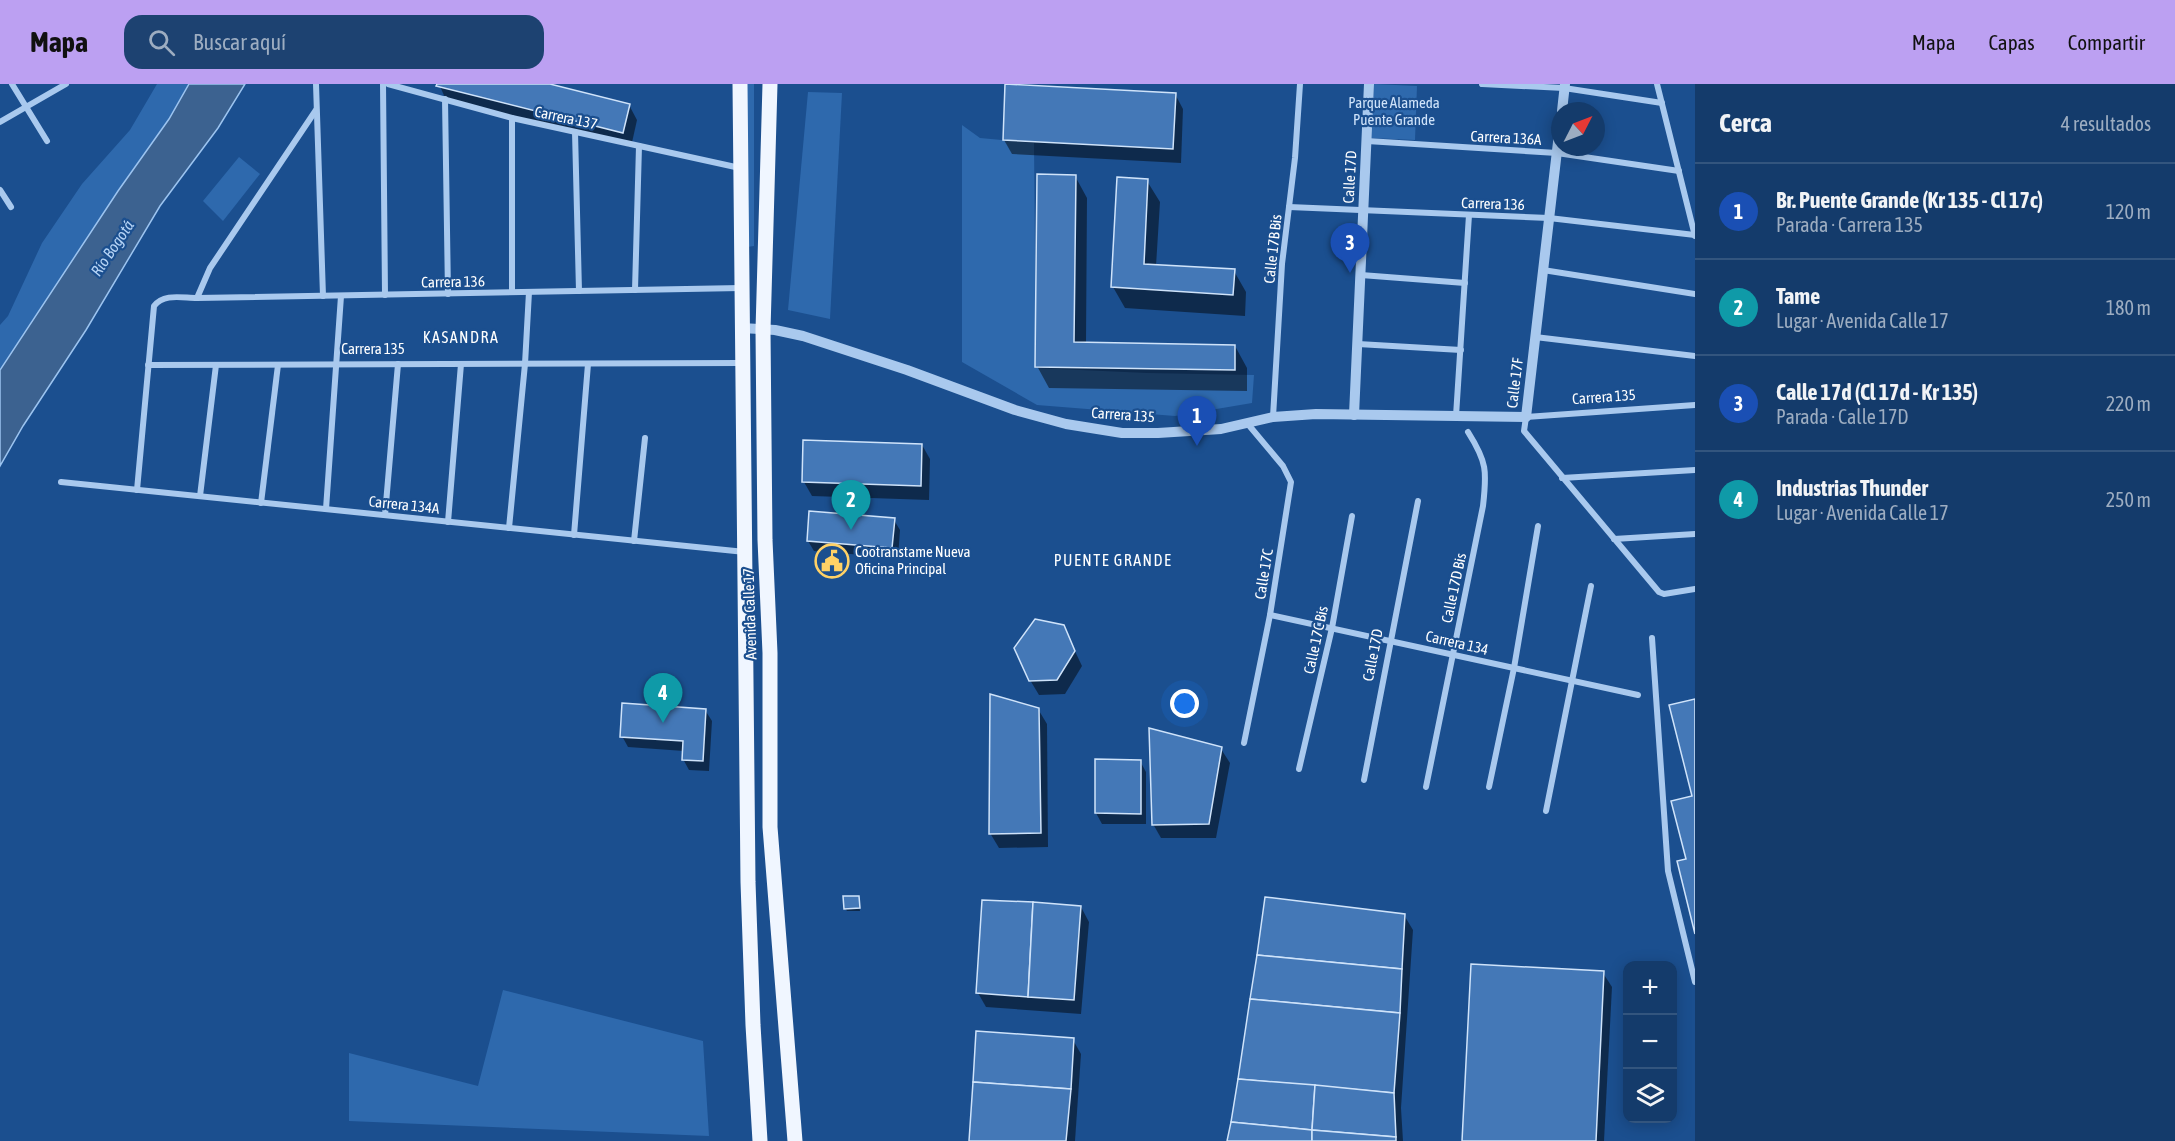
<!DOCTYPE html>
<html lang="es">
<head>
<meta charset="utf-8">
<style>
	:root { --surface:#143b6b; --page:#1d4271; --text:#f1f3f6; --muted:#9dadc1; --line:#33557e; --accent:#bca0f2 }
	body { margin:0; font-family:"Asap Condensed",sans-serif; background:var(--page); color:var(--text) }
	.controls { position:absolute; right:18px; bottom:18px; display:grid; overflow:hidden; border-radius:12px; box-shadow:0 3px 15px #0003 }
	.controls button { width:54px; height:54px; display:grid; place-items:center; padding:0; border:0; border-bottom:2px solid var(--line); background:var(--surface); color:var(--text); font:30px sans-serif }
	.compass { position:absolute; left:1551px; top:18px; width:54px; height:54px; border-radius:50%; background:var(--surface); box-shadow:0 3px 15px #0003; rotate:48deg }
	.you { position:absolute; left:1185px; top:620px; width:21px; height:21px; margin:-15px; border:4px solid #fff; border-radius:50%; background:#1a73e8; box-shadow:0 0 0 9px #1a73e833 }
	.badge { display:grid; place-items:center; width:39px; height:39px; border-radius:50%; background:var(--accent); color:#fff; font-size:20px; font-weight:700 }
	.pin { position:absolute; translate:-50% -50px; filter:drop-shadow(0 2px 3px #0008) }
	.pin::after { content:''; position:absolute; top:32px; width:21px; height:18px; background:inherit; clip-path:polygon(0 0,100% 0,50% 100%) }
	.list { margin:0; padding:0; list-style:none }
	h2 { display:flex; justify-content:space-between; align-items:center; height:78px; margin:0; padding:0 24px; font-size:26px }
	h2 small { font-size:20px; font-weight:400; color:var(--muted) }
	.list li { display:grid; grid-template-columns:39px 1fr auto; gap:18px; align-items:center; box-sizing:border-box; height:96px; padding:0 24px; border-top:2px solid var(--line) }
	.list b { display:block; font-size:22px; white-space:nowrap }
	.list p { margin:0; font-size:20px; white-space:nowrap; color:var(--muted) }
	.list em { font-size:20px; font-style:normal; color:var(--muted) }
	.icon { flex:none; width:33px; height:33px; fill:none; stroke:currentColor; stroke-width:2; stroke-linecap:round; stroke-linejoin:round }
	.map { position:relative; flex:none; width:1695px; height:1057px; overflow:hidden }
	header { display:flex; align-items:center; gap:36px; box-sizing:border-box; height:84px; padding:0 30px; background:var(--accent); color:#111 }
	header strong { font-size:28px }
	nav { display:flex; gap:33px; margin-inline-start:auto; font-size:21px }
	.search { width:420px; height:54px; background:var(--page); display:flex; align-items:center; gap:15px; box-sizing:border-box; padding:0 21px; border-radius:18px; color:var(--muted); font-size:22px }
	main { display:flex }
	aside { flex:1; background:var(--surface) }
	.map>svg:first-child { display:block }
	.green { fill:#2e69ad }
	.water { fill:#3c6290; stroke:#9cc4f0; stroke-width:1.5 }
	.shadow { fill:#0007 }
	.building { fill:#4478b7; stroke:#cfe3fa; stroke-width:1.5 }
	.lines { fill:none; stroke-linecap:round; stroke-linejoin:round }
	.minor { stroke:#a9c9ee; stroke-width:6 }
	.tertiary { stroke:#a9c9ee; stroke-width:10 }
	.primary { stroke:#f0f6ff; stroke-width:15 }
	.labels { text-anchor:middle; stroke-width:4.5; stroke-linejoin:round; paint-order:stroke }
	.park-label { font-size:15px; fill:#cfe3fa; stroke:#1b4f8f }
	.street-label { font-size:15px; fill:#fff; stroke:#1b4f8f }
	.poi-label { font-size:15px; fill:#fff; stroke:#1b4f8f; text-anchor:start }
	.water-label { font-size:16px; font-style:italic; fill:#b5d3f5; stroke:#1b4f8f }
	.neighbourhood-label { font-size:16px; letter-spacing:1.5px; fill:#fff; stroke:#1b4f8f }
</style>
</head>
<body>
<header>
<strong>Mapa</strong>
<div class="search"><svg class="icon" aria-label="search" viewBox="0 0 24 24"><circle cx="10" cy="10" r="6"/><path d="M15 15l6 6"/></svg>Buscar aquí</div>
<nav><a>Mapa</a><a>Capas</a><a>Compartir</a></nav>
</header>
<main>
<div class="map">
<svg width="1695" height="1057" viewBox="0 0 1695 1057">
	<rect width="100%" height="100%" fill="#1b4f8f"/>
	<!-- green -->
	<g class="green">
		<polygon points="157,0 189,0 169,35 118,107 0,286 0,241 8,232 42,159 82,100 130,46"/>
		<polygon points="743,0 754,0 754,162 747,163"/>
		<polygon points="1374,0 1417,2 1415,56 1371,54"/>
		<polygon points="808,8 842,9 830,235 788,226"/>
		<polygon points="962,41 980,54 1034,59 1036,284 1147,289 1254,291 1252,319 1175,332 1037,321 962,278"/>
		<polygon points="239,73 260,90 223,137 203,117"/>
		<polygon points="503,906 703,957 709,1052 349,1037 349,969 478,1002"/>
	</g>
	<!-- water -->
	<polygon class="water" points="189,0 245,0 218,44 160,122 86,246 23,342 0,382 0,286 118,107 169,35"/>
	<!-- shadow -->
	<g class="shadow">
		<polygon points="439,0 544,0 629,21 637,36 631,63 446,16"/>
		<polygon points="1175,10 1183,25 1181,79 1012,70 1004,56"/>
		<polygon points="1075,92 1087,114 1086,260 1235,262 1247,284 1247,307 1049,304 1037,282"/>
		<polygon points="1147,97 1160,118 1156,182 1234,187 1246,208 1245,232 1125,224 1113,203"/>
		<polygon points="922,361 930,375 929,416 812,412 804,398"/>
		<polygon points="894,436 900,446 898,474 814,467 808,457"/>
		<polygon points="1063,542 1082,582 1065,610 1039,611 1030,596"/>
		<polygon points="1038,625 1047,640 1048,763 999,764 990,749"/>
		<polygon points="705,626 712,637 709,687 689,686 683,675 684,667 628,663 622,652"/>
		<polygon points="1221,665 1230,679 1216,754 1161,754 1153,740"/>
		<polygon points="1096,677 1140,677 1146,688 1146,740 1102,740 1096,729"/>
		<polygon points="858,813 860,827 847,827 845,824"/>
		<polygon points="1081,823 1089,838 1081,930 986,923 978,909"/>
		<polygon points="1404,831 1413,846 1401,1024 1403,1057 1229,1057"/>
		<polygon points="1603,889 1612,903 1604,1057 1463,1057"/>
		<polygon points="1073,956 1081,970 1075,1057 970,1057"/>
	</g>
	<!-- building -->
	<g class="building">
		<polygon points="437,0 550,0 630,20 623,49 436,2"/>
		<polygon points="1005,0 1176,9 1173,65 1003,56"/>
		<polygon points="1037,90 1076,91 1074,258 1235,261 1235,286 1035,283"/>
		<polygon points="1117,93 1148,95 1144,180 1235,185 1233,211 1111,203"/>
		<polygon points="803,356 922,360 921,402 802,398"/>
		<polygon points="809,427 895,434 892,464 807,457"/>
		<polygon points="1035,535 1064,541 1075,567 1057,596 1029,597 1014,564"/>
		<polygon points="990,610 1039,624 1041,749 989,750"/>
		<polygon points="1695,615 1695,850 1677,777 1686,775 1671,717 1692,712 1669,621"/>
		<polygon points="622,619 706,625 703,677 682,676 683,657 620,653"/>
		<polygon points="1149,644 1222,663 1209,740 1152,741"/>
		<polygon points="1095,675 1141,676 1141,730 1095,729"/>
		<polygon points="843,812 859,812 860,824 844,825"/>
		<polygon points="1265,813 1405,830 1402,885 1257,871"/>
		<polygon points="982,816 1033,818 1028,913 976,909"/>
		<polygon points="1033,818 1081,822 1074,916 1028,913"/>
		<polygon points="1257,871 1402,885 1400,929 1250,915"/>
		<polygon points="1471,880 1604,887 1596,1057 1462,1057"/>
		<polygon points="1250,915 1400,929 1394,1009 1238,995"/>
		<polygon points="976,947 1074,954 1071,1005 973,998"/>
		<polygon points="1238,995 1315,1001 1312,1046 1231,1038"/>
		<polygon points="973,998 1071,1005 1066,1057 969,1057"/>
		<polygon points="1315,1001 1394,1009 1396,1053 1312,1046"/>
		<polygon points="1231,1038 1312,1046 1312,1057 1227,1057"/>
		<polygon points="1312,1046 1396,1053 1396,1057 1312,1057"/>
	</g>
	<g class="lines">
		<!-- minor -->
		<g class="minor">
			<polyline points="12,0 47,57"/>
			<polyline points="316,0 323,212"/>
			<polyline points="383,0 385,211"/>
			<polyline points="388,0 512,34 740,84"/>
			<polyline points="1482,0 1564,4 1662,19"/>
			<polyline points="1657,0 1695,152"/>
			<polyline points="445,15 448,210"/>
			<polyline points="0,38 66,0"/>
			<polyline points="575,48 579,207"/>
			<polyline points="1367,57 1557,69 1679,87"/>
			<polyline points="0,106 11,123"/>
			<polyline points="1289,123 1549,134 1695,151"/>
			<polyline points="1543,186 1695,210"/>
			<polyline points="1361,191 1465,199"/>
			<polyline points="635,206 639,62"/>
			<polyline points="512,208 512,34"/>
			<polyline points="197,214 210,184 316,26"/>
			<polyline points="1535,253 1695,272"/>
			<polyline points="1358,260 1461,266"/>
			<polyline points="148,281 741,279"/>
			<polyline points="1695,321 1526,333 1524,347 1659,508 1664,510 1695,505"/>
			<polyline points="1456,332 1469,131"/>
			<polyline points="1273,333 1282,180 1295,74 1300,0"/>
			<polyline points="1562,394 1695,386"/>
			<polyline points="61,398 745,468"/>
			<path d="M137,406l17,-184c10,-13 28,-8 43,-8l544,-10"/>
			<polyline points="200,412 216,281"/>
			<polyline points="261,419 278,281"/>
			<polyline points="326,425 341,212"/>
			<polyline points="385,431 398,280"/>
			<polyline points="448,438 461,280"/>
			<polyline points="509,444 525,280 529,208"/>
			<polyline points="574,451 588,280"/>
			<polyline points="1614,455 1695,450"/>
			<polyline points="634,457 645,354"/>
			<polyline points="1270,531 1638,611"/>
			<polyline points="1652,554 1668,787 1695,898"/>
			<polyline points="1244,659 1270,531 1291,398 1283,382 1247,339"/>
			<polyline points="1299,685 1332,544 1352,432"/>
			<polyline points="1364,696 1418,417"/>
			<path d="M1426,703l57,-281c4,-35 4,-44 -15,-74"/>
			<polyline points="1489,703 1514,584 1538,442"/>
			<polyline points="1546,727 1591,502"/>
		</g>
		<!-- tertiary -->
		<g class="tertiary">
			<polyline points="1562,27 1565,0"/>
			<polyline points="741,244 775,246 803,252 907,286 1015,326 1066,340 1122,349 1158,349 1221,345 1273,333 1316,330 1526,333 1560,41"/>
			<polyline points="1354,331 1369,0"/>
		</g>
		<!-- primary -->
		<g class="primary">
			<polyline points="740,0 748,798 753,941 760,1057"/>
			<polyline points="770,0 763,246 765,456 770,569 770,743 795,1057"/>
		</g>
	</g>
	<!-- icons -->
	<defs>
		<g id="civic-ring" transform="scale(1.725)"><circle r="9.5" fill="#1b4f8f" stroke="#ffd166" stroke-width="1.5"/><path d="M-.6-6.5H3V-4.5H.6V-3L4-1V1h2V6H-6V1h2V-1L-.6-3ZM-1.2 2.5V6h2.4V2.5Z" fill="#ffd166"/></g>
	</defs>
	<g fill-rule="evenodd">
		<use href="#civic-ring" x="832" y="477"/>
	</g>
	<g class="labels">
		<!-- park labels -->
		<g class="park-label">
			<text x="1394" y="24">Parque Alameda<tspan x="1394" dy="17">Puente Grande</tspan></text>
		</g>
		<!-- street labels -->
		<g class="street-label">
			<text transform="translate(566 34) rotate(12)" y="5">Carrera 137</text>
			<text transform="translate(1506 54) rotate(3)" y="5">Carrera 136A</text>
			<text transform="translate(1350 93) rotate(-87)" y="5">Calle 17D</text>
			<text transform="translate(1493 120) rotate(2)" y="5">Carrera 136</text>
			<text transform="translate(1273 165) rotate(-84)" y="5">Calle 17B Bis</text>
			<text transform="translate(453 198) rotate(-1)" y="5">Carrera 136</text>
			<text x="373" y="270">Carrera 135</text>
			<text transform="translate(1515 299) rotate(-83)" y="5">Calle 17F</text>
			<text transform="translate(1604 313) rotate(-4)" y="5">Carrera 135</text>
			<text transform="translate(1123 331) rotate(4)" y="5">Carrera 135</text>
			<text transform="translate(404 421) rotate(6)" y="5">Carrera 134A</text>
			<text transform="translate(1264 490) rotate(-81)" y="5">Calle 17C</text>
			<text transform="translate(1454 504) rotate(-78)" y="5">Calle 17D Bis</text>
			<text transform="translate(750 530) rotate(-92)" y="5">Avenida Calle 17</text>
			<text transform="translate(1316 556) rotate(-78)" y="5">Calle 17C Bis</text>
			<text transform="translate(1457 559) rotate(13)" y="5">Carrera 134</text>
			<text transform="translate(1373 571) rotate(-79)" y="5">Calle 17D</text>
		</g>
		<!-- poi labels -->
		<g class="poi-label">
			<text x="855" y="473">Cootranstame Nueva<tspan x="855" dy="17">Oficina Principal</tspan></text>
		</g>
		<!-- water labels -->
		<g class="water-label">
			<text transform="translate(112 164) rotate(-56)" y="6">Río Bogotá</text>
		</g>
		<!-- neighbourhood labels -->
		<g class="neighbourhood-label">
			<text x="461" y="259">KASANDRA</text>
			<text x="1113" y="482">PUENTE GRANDE</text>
		</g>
	</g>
</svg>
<div class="controls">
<button>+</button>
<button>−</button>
<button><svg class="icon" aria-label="layers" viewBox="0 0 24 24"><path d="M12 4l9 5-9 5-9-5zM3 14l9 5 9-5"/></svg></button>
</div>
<svg class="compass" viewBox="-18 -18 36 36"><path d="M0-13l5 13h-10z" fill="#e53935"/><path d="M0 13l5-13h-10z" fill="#9dadc1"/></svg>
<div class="you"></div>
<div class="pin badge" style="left:1197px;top:362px;background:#1a4fb4">1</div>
<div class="pin badge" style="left:851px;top:446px;background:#0f9aa8">2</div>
<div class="pin badge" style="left:1350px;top:189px;background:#1a4fb4">3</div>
<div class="pin badge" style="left:663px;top:639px;background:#0f9aa8">4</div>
</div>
<aside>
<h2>Cerca<small>4 resultados</small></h2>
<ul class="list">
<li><span class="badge" style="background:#1a4fb4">1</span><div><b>Br. Puente Grande (Kr 135 - Cl 17c)</b><p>Parada · Carrera 135</p></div><em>120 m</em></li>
<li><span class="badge" style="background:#0f9aa8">2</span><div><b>Tame</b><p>Lugar · Avenida Calle 17</p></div><em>180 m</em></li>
<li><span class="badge" style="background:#1a4fb4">3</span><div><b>Calle 17d (Cl 17d - Kr 135)</b><p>Parada · Calle 17D</p></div><em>220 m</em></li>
<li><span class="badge" style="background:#0f9aa8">4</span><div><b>Industrias Thunder</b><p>Lugar · Avenida Calle 17</p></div><em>250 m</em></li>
</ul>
</aside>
</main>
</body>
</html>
